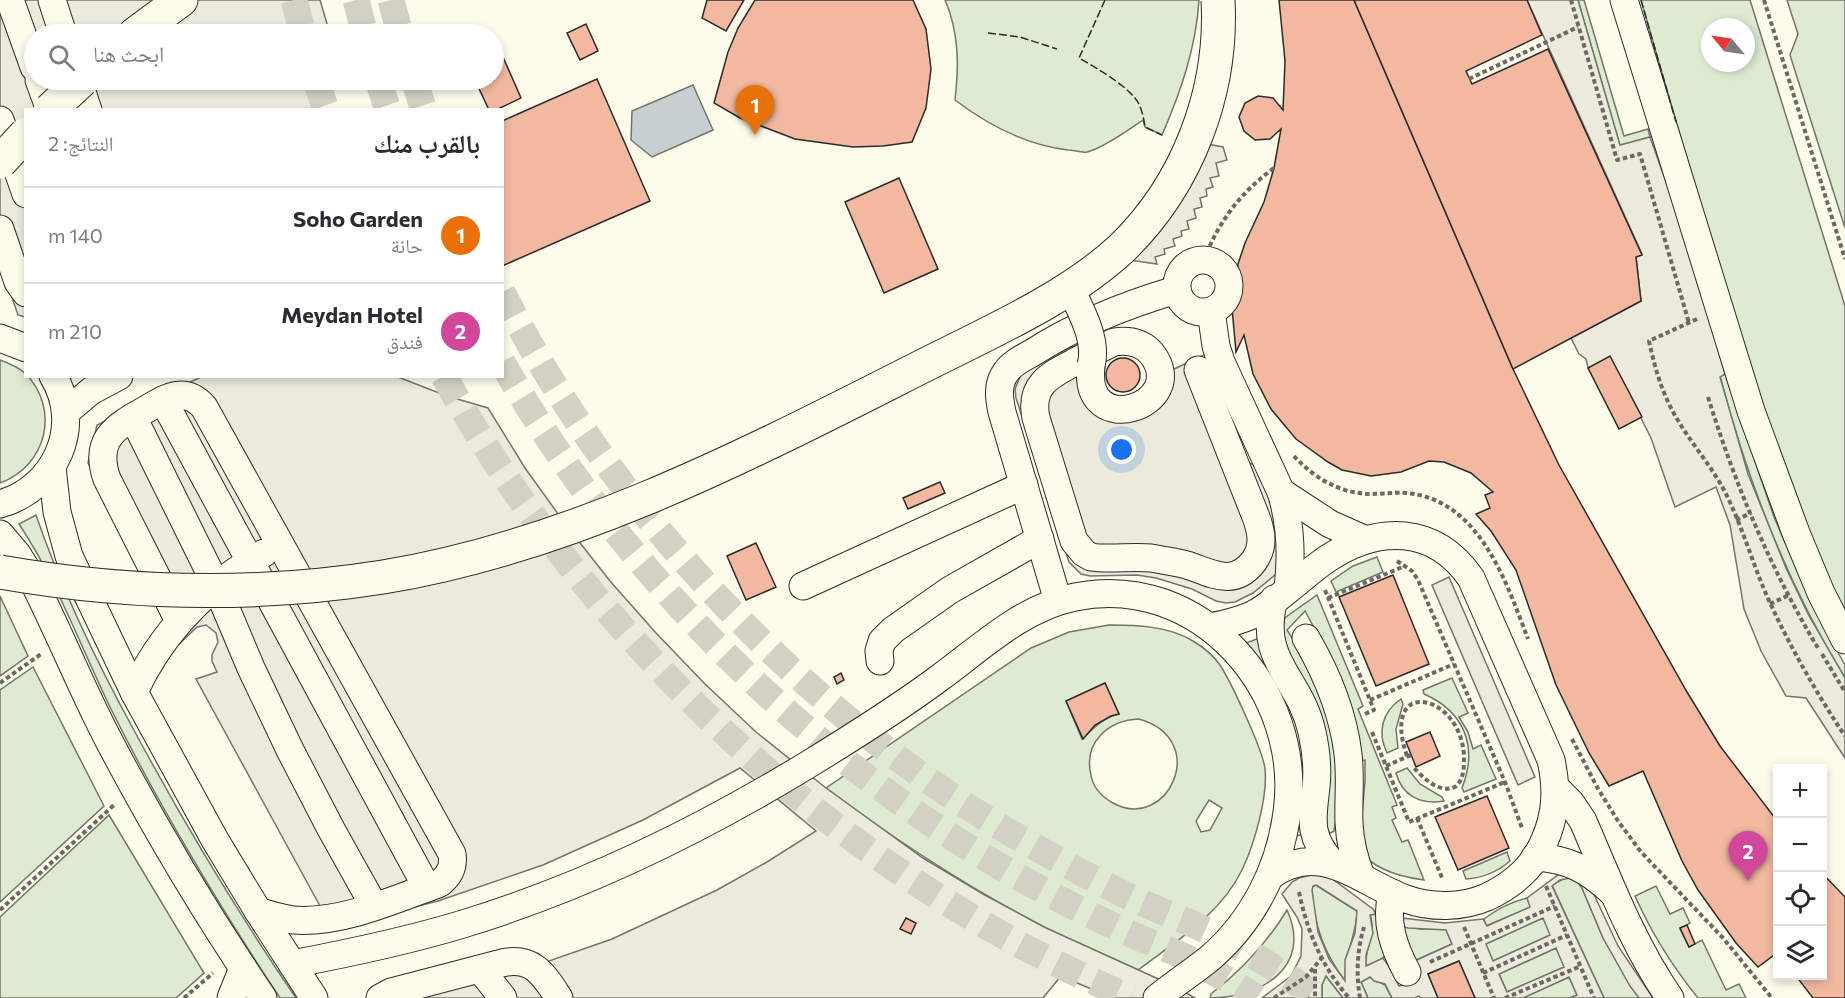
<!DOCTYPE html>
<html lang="ar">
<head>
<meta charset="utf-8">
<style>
	:root { --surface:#fff; --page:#f2f2f3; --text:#2b2b33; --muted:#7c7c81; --line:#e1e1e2; --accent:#ea580c }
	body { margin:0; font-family:Commissioner,"Noto Naskh Arabic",sans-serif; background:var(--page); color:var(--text); direction:rtl }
	.controls { position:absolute; right:18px; bottom:18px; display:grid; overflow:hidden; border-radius:0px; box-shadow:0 3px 9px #0003 }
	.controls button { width:54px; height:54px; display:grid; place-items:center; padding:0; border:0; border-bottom:2px solid var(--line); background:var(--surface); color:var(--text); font:30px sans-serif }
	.compass { position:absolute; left:1701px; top:18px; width:54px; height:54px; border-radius:50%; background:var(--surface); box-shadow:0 3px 9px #0003; rotate:299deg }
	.you { position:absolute; left:1122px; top:450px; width:21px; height:21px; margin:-15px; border:4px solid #fff; border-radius:50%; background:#1a73e8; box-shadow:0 0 0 9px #1a73e833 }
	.badge { display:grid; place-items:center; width:39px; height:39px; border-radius:50%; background:var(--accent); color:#fff; font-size:20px; font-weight:700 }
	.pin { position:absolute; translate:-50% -50px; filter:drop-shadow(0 2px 3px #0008) }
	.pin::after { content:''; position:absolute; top:32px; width:21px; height:18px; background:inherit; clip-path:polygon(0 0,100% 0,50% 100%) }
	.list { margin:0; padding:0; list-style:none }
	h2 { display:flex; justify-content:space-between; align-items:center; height:78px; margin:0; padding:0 24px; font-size:26px }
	h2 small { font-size:20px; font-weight:400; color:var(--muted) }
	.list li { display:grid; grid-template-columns:39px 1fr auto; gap:18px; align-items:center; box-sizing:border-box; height:96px; padding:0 24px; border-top:2px solid var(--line) }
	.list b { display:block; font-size:22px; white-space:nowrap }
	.list p { margin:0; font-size:20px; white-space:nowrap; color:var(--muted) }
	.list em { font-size:20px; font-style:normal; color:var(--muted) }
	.icon { flex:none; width:33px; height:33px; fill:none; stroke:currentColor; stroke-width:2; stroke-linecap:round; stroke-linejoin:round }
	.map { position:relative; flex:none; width:1845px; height:998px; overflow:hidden; direction:ltr }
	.search { position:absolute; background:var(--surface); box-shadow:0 3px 9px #0003; left:24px; top:24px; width:480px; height:66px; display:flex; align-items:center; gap:15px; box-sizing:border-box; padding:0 21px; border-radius:33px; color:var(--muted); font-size:22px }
	.panel { position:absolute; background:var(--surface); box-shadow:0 3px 9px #0003; left:24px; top:108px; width:480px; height:270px; border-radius:0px; direction:rtl }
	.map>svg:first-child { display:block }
	.green { fill:#deebd1; stroke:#74746e; stroke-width:1.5; fill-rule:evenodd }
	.parking { fill:#eceadb; stroke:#74746e; stroke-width:1.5; fill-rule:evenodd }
	.water { fill:#c7d0d0; stroke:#74746e; stroke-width:1.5 }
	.building { fill:#f2b8a0; stroke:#2b2b2b; stroke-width:1.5 }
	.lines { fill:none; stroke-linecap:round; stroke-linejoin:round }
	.minor-tunnel { stroke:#d3d1c4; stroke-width:27; stroke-dasharray:27 14; stroke-linecap:butt }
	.minor-casing { stroke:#2b2b2b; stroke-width:29 }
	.major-casing { stroke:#2b2b2b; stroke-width:35 }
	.path { stroke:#6a6964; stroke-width:4; stroke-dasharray:4.5 3; stroke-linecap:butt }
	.minor { stroke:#fdfbea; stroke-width:27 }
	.major { stroke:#fdfbea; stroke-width:33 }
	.minor-bridge-casing { stroke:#2b2b2b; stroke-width:29; stroke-linecap:butt }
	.major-bridge-casing { stroke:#2b2b2b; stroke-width:35; stroke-linecap:butt }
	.minor-bridge { stroke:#fdfbea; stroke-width:27 }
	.major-bridge { stroke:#fdfbea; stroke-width:33 }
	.fence { stroke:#2b2b2b; stroke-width:1.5; stroke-dasharray:8 3; stroke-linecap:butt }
</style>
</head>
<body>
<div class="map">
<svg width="1845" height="998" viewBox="0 0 1845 998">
	<rect width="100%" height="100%" fill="#fdfbea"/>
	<!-- green -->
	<g class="green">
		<path d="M945,0h254c-3,48 -18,91 -37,135l-17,-8 -2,-7c-13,9 -41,29 -56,32 -6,1 -13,-2 -19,-2 -42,-5 -80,-25 -113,-50 4,-35 4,-68 -10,-100z"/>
		<polygon points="1578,0 1584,0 1624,136 1648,129 1650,137 1620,146"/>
		<path d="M1641,0h109l95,306v310c-41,-88 -72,-180 -102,-272 -36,-114 -69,-229 -102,-344zM1710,27h36v36h-36z"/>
		<polygon points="1787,0 1845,0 1845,228 1790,55 1798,34"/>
		<path d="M0,360c8,3 18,7 25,13 35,35 23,92 -25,110z"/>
		<path d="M1725,374l49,143 38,88 33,60v13c-58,-94 -97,-195 -125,-302z"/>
		<path d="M36,515c26,76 61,148 100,219 49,91 102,179 160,264h-16c-62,-94 -120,-190 -170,-291 -30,-62 -53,-126 -91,-183z"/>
		<polygon points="1377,557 1383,572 1336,592 1331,581 1353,566"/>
		<path d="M1317,595l46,111 -5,3 39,96 -5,2 4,11 -4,2 10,22 6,-2 16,40c-23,-3 -51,-10 -65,-31l6,-68v-21l-6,2 -41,-127 -13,-24 -18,19 25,39 22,66 4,69 -4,27 -5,3 -3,-1 -46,-209 6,-7z"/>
		<polygon points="0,596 28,656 0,676"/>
		<path d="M1109,625c27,0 60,1 84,16 10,6 20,14 27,24 11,17 43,85 45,104 3,28 -11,76 -23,101 -22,45 -66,71 -104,100 -32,-15 -65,-28 -96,-44 -76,-40 -147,-86 -216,-138l205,-140 38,-16zM1105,683l14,31c-17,4 -25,14 -37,25l-16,-38zM1139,719c73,21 28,114 -26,84 -11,-6 -20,-16 -22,-28 -8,-33 18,-55 48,-56zM1209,800l13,8 -12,22 -9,2 -5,-11z"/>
		<path d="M1262,637l33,78 8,37 4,82 -12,2c13,-77 3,-132 -49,-193z"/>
		<polygon points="33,667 104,806 0,902 0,690"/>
		<path d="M1452,678l16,35 -9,4 9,15 5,17 8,-4 15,34 -32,13 -2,-4c16,-41 3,-76 -38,-94l-1,-4z"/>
		<path d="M1401,699l2,5 -7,25 2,19 -11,5c-10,-21 -5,-41 14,-54z"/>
		<path d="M1407,768l13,16 22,13 2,4c-23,4 -42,-5 -48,-28z"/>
		<polygon points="109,815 204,973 176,998 0,998 0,917"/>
		<path d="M1507,852l3,9c-13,11 -27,17 -44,18l-3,-8z"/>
		<path d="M1565,878c7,0 13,3 17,10l21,50 36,60h-35l-52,-113z"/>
		<path d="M1316,885l41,26c0,25 -15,46 -11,71 -22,-28 -32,-57 -34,-92v-3z"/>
		<path d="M1656,886l14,28 13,-6 7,15 -10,6 9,18 13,-7 24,50 13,-6 7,14h-48c-26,-32 -46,-64 -63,-102z"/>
		<path d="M1527,898l4,9 -45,19 -2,-7c13,-10 26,-17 43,-21z"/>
		<path d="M1287,910c26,57 -26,88 -77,88l1,-4c31,-24 56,-51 76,-84z"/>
		<path d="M1376,914l10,41 -7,6 -13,6c-2,-19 11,-33 4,-52z"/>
		<polygon points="1543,918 1551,935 1493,961 1485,944"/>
		<polygon points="1396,925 1420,929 1446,929 1452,944 1410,963"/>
		<polygon points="1556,948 1565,967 1507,992 1499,974"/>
		<polygon points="1326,976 1343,998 1322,998 1322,985"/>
		<polygon points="1370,977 1385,985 1392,998 1368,998 1361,982"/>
		<polygon points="1569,977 1577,995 1570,998 1523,998"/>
	</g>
	<!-- parking -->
	<g class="parking">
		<polygon points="0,0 320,0 330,34 34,34 34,80 325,80 312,109 26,110 25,317 18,315 0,263"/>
		<polygon points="1527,0 1578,0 1620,145 1650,137 1671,196 1708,314 1725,374 1720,377 1748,474 1786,568 1808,614 1845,678 1845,758 1806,698 1786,696 1761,651 1744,609 1730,525 1716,487 1675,507 1651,438 1610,357 1588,368 1586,359 1579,354 1571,338 1641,301 1636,257 1642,254"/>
		<polygon points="1207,144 1223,147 1227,160 1216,163 1219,176 1210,178 1213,187 1206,189 1207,196 1200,198 1202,207 1194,209 1196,218 1187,221 1189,229 1181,231 1182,236 1173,239 1175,246 1164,249 1165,254 1155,257 1157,264 1129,260"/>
		<polygon points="1073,346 1109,417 1172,370 1208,353 1241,431 1232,436 1241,459 1256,466 1283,529 1280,567 1275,575 1253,593 1235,602 1226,603 1216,601 1192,589 1156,578 1137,575 1090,576 1081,574 1069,562 1016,398 1015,389 1022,372 1029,366"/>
		<polygon points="201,377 398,377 447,396 488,408 525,468 566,525 610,581 656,633 705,684 756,732 826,788 923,858 983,894 1044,927 1176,987 1195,998 1112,998 1061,976 1043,998 416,998 503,977 612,939 717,890 767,862 816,831 740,768 643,820 543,865 438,901 332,928 196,679 217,672 212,661 212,655 218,642 216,633 206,625 197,627 176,647 88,463 97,425"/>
		<polygon points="1449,577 1535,777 1518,785 1432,585"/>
		<path d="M1562,872l28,14 28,60 35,52h-14l-9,-12 -27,-48 -21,-50 -3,-5 -9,-5 -10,2 -8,6 52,112h-34l7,-3 -8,-18 -46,21h-48l-16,-37 -31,13 10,24h-18l-1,-2 -4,2h-23l-7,-14 -11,-3 -4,-4 -9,5 7,16h-25l-17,-22 -4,9v13h-14l2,-9 -2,-2 -13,11h-33l29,-22 10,-20 1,-27 -5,-12 -15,-23 10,-12 7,-4 16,-4 16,4 42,31 3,5 -6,1 3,18 -7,22v11l17,-8 5,7 11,21 17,-6 -6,-17 42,-19 -6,-14 -38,-2 -12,-3 -3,-8 52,6 38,-4 4,7 43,-19 -3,-9zM1316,885l41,26 -2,22 -10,27v21l-16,-22 -11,-27 -6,-42 1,-4zM1543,918l7,17 -57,26 -7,-17zM1556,948l8,19 -57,25 -8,-18z"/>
	</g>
	<!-- water -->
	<polygon class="water" points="693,85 713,130 652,157 631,140 632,111"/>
	<!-- building -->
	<g class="building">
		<polygon points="707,0 744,0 726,31 702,18"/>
		<polygon points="755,0 913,0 926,29 931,69 926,108 912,142 883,146 853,147 795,139 740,118 714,103 728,52 738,28"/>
		<polygon points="1279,0 1354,0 1513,369 1559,465 1687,692 1720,746 1778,822 1778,952 1758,967 1736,943 1698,890 1682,861 1643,771 1609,786 1589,753 1556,685 1516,570 1491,531 1476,514 1490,508 1485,495 1493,492 1471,473 1444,462 1429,461 1401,472 1371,476 1342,470 1328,462 1296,439 1271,409 1253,374 1244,335 1236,352 1232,308 1238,264 1245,243 1264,202 1274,168 1281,129 1270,139 1255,140 1244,131 1239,117 1245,103 1258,96 1273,98 1283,110 1285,61"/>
		<polygon points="1354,0 1527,0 1542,35 1466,71 1472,84 1548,49 1642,255 1636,257 1641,301 1513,369"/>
		<polygon points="586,24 598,51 580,60 567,33"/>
		<polygon points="503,57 521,98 496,110 489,110 475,80 494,80 494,62"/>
		<polygon points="597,79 650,201 502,266 502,121"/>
		<polygon points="899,178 938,269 884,293 845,202"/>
		<polygon points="1610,356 1642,417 1619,429 1588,368"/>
		<circle cx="1123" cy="375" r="17"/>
		<polygon points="940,482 945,493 908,509 903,498"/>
		<polygon points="756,543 776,587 746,600 727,556"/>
		<polygon points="1393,575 1429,664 1376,686 1339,597"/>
		<polygon points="841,673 844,680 837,684 834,677"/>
		<polygon points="1105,683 1119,714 1111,716 1095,725 1083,739 1066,701"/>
		<polygon points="1430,732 1440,756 1416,767 1406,742"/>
		<polygon points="1487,796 1509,848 1458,870 1435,817"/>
		<polygon points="1822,873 1845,897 1845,998 1813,998 1796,976 1822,976"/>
		<polygon points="906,918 916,923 911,934 900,929"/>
		<polygon points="1687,925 1695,944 1689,947 1680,928"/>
		<polygon points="1459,961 1475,998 1438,998 1428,974"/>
	</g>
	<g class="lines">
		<!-- minor-tunnel -->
		<g class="minor-tunnel">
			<polyline points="294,0 303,34"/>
			<polyline points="356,0 365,34"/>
			<polyline points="391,0 400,34"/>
			<polyline points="316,80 326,110"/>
			<polyline points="378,80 388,110"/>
			<polyline points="414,80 424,110"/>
			<path d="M502,292c110,220 305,425 519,547 38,22 77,43 117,62 20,9 41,17 61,26 42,19 82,44 119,71"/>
			<path d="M502,362c115,205 297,388 499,505 40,23 80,44 121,63 21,10 44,18 65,28 24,12 48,26 70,40"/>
			<path d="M444,376c151,273 400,500 687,622"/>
		</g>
		<!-- minor casing -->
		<g class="minor-casing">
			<g id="minor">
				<polyline points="10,0 34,67"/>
				<polyline points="52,0 63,34"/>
				<polyline points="1624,0 1751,411 1796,533 1821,593 1845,640"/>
				<polyline points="39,80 50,110"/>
				<polyline points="78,80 88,110"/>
				<polyline points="0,120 26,194"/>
				<polyline points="0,229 18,282 26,293"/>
				<circle cx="1203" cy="286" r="26"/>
				<path d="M1211,311l5,35 5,16 60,130c10,32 11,63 7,96"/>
				<polyline points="0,338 26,348"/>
				<path d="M1091,366c-9,76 100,39 61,-12 -10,-12 -24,-14 -38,-12 -13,6 -26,13 -39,20 -25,13 -46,23 -39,56l38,123 10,12 7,4c19,3 40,-1 60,1 12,2 24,4 36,7 24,8 47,23 67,-4 10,-14 8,-28 2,-44l-58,-147"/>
				<polyline points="163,400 427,888"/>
				<polyline points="66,412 91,391 119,376"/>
				<polyline points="133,417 216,585 251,668 290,750 331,829 374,906"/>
				<polyline points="52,467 57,512 69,556 134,692 215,840 258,911 314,998"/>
				<polyline points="1281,492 1330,524 1366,540"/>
				<path d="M0,504c55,-15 84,-78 53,-128"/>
				<path d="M0,534l17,20 12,19c28,54 50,110 78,164 47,90 99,177 156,261"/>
				<polyline points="803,586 1024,485"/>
				<path d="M1274,599c-17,63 26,78 38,133 4,18 6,37 4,55 -4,33 -8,50 17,77"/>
				<path d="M1058,601l-56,-189c-3,-14 -5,-28 4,-40 6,-9 17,-14 26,-19 45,-29 93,-48 144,-63"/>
				<path d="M179,621l-72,-142c-14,-39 8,-52 38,-69 21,-12 39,-25 59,-3l248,447c2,13 -2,21 -12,29 -44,16 -99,41 -147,37 -12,-2 -24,-5 -35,-9"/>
				<path d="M1210,627c15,-3 30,-6 44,-13 26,-14 48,-38 73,-55 51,-34 107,-34 144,19l80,182c8,35 4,66 -15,97 -12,18 -30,31 -49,40 -25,11 -56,11 -81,2 -47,-17 -85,-60 -136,-23"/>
				<path d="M1306,638c21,36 37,74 42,116 3,23 0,46 1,69 1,19 5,36 12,53"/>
				<polyline points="880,661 879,651 882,641 893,630 950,590 1040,539"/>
				<path d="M134,692c28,-61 73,-106 130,-139"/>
				<path d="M1556,788l15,15 12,18c26,60 50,124 87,177"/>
				<path d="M1535,857c33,2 52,12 76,34"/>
				<path d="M1392,893c-7,29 1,53 15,79"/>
				<path d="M292,964c58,-11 115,-23 171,-40 121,-37 238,-94 346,-160 44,-27 87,-54 129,-85 43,-31 83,-71 137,-82 125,-26 229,95 212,215 -7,56 -34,109 -77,146 -17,14 -36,26 -53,40"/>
				<polyline points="480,969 503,998"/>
				<polyline points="231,998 243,968"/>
				<path d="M380,998l11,-6 111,-29c31,-7 42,12 57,35"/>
			</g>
		</g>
		<!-- major casing -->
		<g class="major-casing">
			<polyline id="major" points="135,34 181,0"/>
		</g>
		<!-- path -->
		<g class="path">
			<polyline points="1571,0 1617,160 1640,154 1689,323"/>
			<polyline points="1764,0 1845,259"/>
			<polyline points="1469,79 1578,27"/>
			<path d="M1204,260c14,-38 37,-68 70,-92"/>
			<path d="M1697,319l-48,22c6,28 14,56 30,81 15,25 34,46 47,72 18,36 28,75 45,111 21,45 46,89 74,131"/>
			<path d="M1708,397c27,87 63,173 110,251"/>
			<path d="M1294,456c20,22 45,37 76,38 12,0 24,-2 36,-1 73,6 100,88 122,146"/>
			<polyline points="1736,520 1751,513"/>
			<polyline points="1397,561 1412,571 1418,580 1505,782 1522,828"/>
			<polyline points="1325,590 1374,710 1365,714"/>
			<polyline points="1328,598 1405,566"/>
			<polyline points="1770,604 1789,595"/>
			<polyline points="1822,654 1845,692"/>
			<polyline points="0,683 41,654"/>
			<polyline points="1370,700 1454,664"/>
			<polyline points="1372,732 1409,822 1505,782"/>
			<polyline points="1572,739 1597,787 1618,821 1641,852 1723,938 1772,998"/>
			<path d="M1407,756c-28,-81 55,-63 57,1 0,11 0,23 -9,30 -17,7 -32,-10 -43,-21"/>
			<polyline points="1386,766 1411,755"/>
			<polyline points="1417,818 1443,880"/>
			<polyline points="1546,886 1594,998"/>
			<path d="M1299,892c8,39 23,75 50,106"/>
			<polyline points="0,910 114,805"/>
			<polyline points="1464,927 1494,998"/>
			<polyline points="1430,962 1555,906"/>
			<polyline points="1315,969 1315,998"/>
			<polyline points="1483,973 1567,935"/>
			<polyline points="184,998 213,973"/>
			<polyline points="1274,998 1306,977 1321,959"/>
			<path d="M1360,998c-4,-23 -3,-48 4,-71"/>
			<polyline points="1505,998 1581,966"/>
		</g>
		<!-- minor -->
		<use href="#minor" class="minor"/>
		<!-- major -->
		<use href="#major" class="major"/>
		<!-- minor-bridge casing -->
		<g class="minor-bridge-casing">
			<path id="minor-bridge" d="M1070,287c11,25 28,52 21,79"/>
		</g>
		<!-- major-bridge casing -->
		<g class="major-bridge-casing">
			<g id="major-bridge">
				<polyline points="50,110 82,80"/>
				<polyline points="0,162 26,134"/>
				<path d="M0,572c126,22 257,25 383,5 190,-31 366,-123 536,-209 65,-33 150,-70 203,-120 66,-64 101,-157 96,-248"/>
			</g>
		</g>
		<!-- minor-bridge -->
		<use href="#minor-bridge" class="minor-bridge"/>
		<!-- major-bridge -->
		<use href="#major-bridge" class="major-bridge"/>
		<!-- fence -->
		<g class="fence">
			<path d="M1105,0l-26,58c17,10 50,28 60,46 3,7 5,15 6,23l17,8"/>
			<polyline points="1641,0 1676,122"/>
			<polyline points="988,33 1020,37 1057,49"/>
		</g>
	</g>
</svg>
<div class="controls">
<button>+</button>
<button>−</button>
<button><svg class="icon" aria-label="locate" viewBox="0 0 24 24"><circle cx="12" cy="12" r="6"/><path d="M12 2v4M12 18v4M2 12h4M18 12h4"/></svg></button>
<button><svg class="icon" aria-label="layers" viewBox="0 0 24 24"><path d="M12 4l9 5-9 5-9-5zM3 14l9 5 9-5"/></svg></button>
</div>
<svg class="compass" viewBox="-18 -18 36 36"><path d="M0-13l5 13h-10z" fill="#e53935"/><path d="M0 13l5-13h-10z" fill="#7c7c81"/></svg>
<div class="you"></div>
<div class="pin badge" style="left:755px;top:135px;background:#e8710a">1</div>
<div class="pin badge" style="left:1748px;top:881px;background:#d1479c">2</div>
<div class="search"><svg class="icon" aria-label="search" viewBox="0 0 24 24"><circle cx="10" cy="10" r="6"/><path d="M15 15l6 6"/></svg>ابحث هنا</div>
<section class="panel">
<h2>بالقرب منك<small>النتائج: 2</small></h2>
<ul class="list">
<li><span class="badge" style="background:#e8710a">1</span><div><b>Soho Garden</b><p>حانة</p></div><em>140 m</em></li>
<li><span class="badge" style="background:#d1479c">2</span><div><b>Meydan Hotel</b><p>فندق</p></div><em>210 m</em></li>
</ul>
</section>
</div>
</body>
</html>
